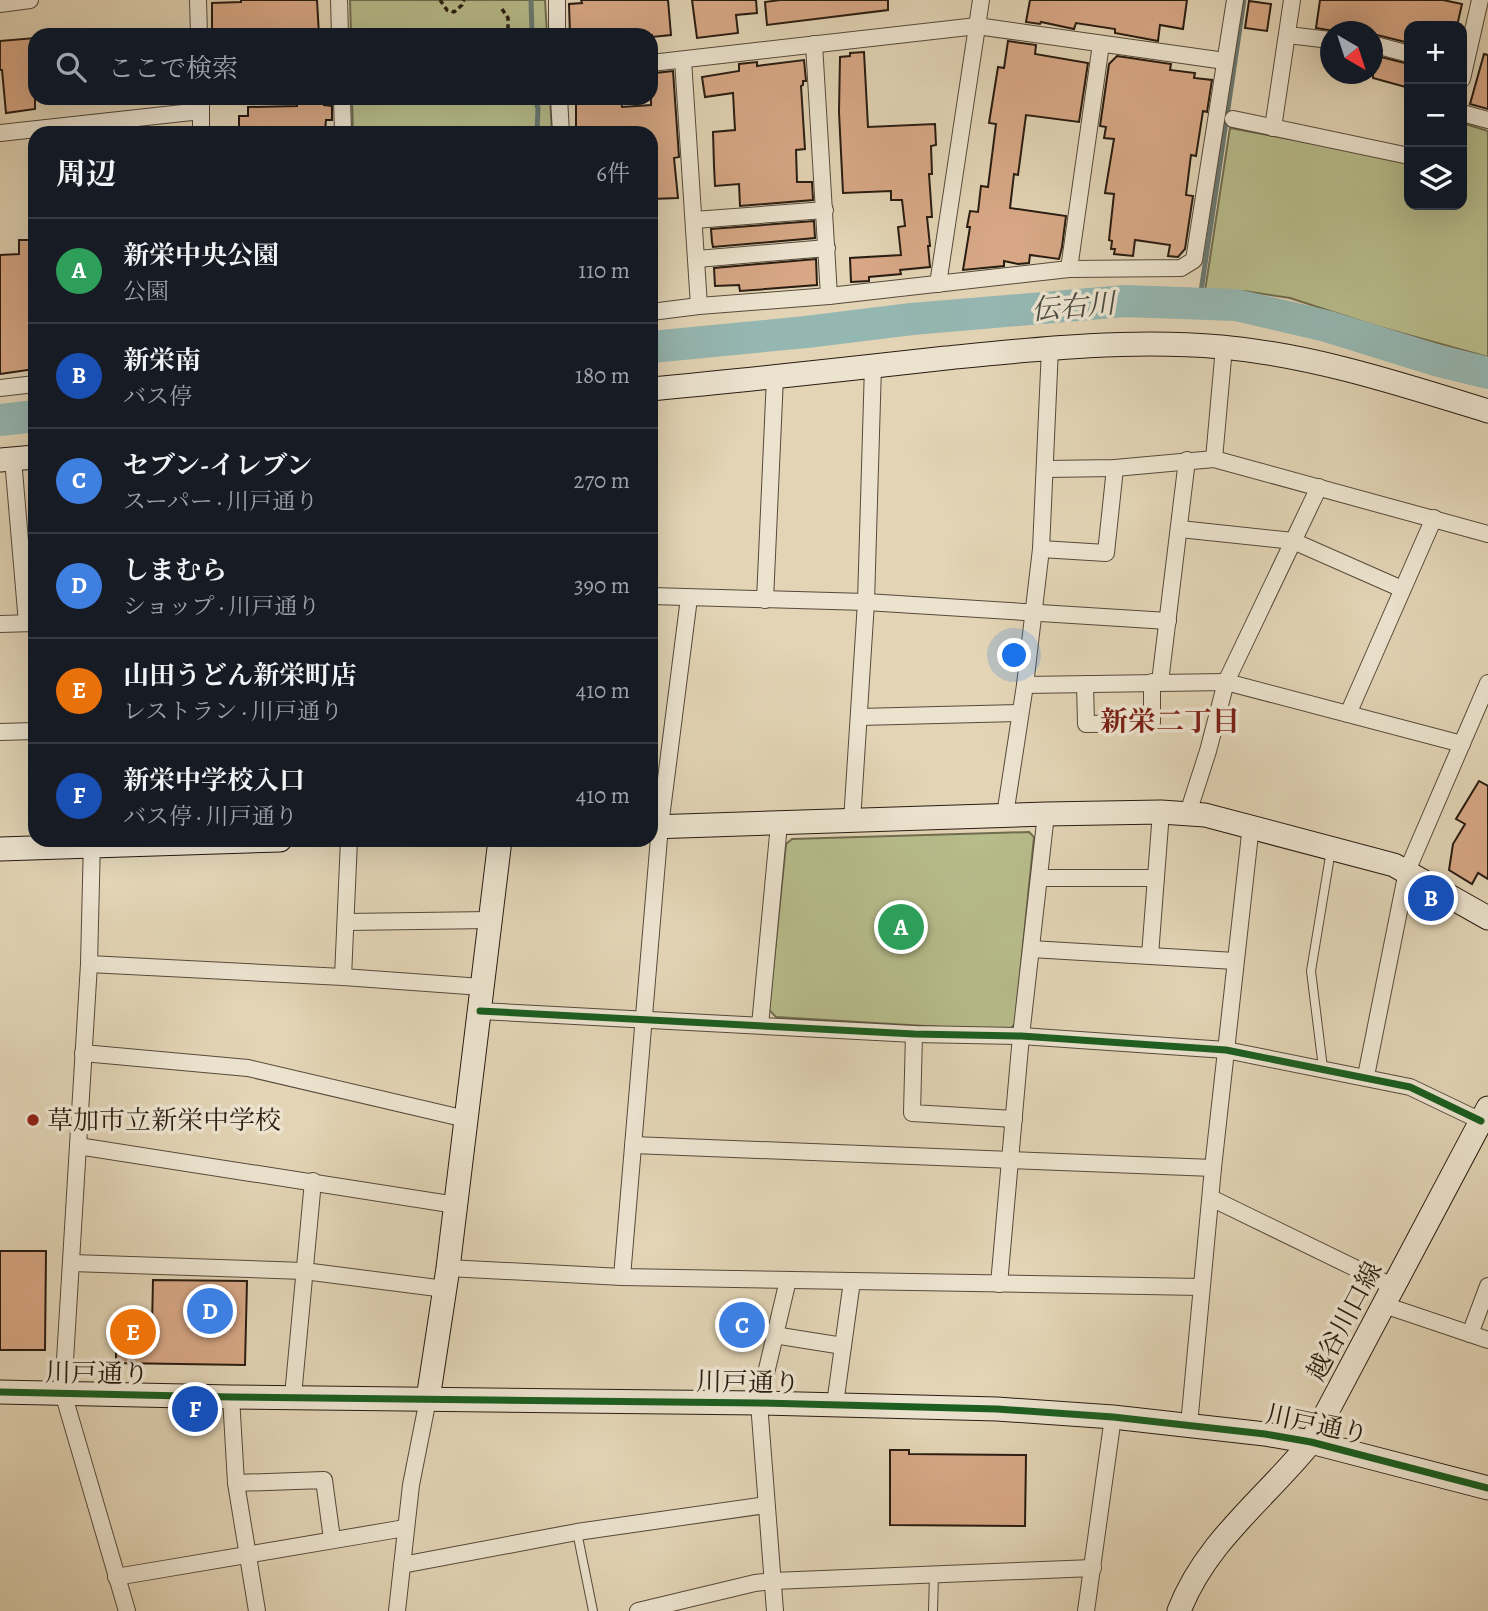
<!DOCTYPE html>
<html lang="ja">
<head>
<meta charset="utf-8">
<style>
	:root { --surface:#171b24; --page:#242831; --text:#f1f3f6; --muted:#9ea1a6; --line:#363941; --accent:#b45309 }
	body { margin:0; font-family:Alegreya,"Noto Serif JP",serif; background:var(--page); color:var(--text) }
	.controls { position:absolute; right:21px; top:21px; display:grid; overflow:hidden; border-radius:14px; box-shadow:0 7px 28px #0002 }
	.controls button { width:63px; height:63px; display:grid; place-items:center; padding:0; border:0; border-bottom:2px solid var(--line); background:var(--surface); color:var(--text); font:35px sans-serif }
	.compass { position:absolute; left:1320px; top:21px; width:63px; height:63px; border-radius:50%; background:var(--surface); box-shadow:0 7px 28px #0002; rotate:141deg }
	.you { position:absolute; left:1015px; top:656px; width:24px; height:24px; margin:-18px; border:5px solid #fff; border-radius:50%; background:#1a73e8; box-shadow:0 0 0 10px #1a73e833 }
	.badge { display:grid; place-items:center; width:46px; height:46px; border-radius:50%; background:var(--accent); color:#fff; font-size:23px; font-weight:700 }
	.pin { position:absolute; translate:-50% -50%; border:4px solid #fff; box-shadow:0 2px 7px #0006 }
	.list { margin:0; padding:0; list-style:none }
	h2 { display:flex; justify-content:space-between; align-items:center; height:91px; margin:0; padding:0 28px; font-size:30px }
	h2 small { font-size:23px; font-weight:400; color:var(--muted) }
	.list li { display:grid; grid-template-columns:46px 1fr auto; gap:21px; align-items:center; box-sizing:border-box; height:105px; padding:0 28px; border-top:2px solid var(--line) }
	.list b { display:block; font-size:26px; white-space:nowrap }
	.list p { margin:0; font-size:23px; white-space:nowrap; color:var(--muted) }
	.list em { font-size:23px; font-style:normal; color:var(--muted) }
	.icon { flex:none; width:38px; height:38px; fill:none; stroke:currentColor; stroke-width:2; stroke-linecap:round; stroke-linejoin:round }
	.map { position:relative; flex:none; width:1488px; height:1611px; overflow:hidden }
	.search { position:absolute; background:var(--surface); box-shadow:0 7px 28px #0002; left:28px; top:28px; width:630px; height:77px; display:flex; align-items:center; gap:18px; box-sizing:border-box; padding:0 24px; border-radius:21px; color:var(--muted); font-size:26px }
	.panel { position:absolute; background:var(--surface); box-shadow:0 7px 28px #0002; left:28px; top:126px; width:630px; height:721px; border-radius:21px }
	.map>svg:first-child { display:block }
	.green { fill:#b7bc8b; stroke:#706c4e; stroke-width:2 }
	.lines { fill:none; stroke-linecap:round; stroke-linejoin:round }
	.stream { stroke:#697972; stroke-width:5 }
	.river { stroke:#95b7b2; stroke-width:32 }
	.building { fill:#d8a886; stroke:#281c11; stroke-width:2 }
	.lane-casing { stroke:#564a3a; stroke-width:10 }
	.street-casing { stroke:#564a3a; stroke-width:18 }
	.secondary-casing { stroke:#281c11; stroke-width:25 }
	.path { stroke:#281c11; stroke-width:3.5; stroke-dasharray:5 3.5; stroke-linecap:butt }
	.lane { stroke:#ece3cf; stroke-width:8 }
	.street { stroke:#ece3cf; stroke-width:16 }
	.secondary { stroke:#ece3cf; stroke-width:23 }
	.cycleway-casing { stroke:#ece3cf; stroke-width:11 }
	.cycleway { stroke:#1b5e20; stroke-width:7 }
	.poi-dot { fill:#8f2418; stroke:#ece3cf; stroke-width:2.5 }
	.labels { text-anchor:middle; stroke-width:7; stroke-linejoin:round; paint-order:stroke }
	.poi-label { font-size:26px; fill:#281c11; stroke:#ece3cf; text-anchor:start }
	.street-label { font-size:26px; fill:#281c11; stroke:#ece3cf }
	.water-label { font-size:28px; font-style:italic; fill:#494a41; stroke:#ece3cf }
	.neighbourhood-label { font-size:28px; font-weight:bold; fill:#7a1f14; stroke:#ece3cf }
</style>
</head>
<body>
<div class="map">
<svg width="1488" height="1611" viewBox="0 0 1488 1611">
	<rect width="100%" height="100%" fill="#e2d4b5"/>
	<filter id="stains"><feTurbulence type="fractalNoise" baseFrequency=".00286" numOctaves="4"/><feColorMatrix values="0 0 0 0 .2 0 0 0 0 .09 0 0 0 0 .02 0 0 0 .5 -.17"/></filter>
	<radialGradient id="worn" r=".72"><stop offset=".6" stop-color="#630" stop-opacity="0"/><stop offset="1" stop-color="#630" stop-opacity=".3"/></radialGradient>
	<!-- green -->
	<g class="green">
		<polygon points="350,0 545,0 547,35 351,35"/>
		<polygon points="352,98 550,98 552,133 353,133"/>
		<polygon points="1462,123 1488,131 1488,357 1376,326 1290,298 1244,291 1205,291 1230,128 1409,161 1409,205 1462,205"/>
		<polygon points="1029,832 1034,837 1015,1024 1008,1031 776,1017 769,1010 786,844 792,839"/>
	</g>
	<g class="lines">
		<!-- stream -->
		<g class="stream">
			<polyline points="531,0 532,35"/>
			<polyline points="534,98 538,108 537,133"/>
			<polyline points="1199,305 1244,0"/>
		</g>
		<!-- river -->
		<g class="river">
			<polyline points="651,347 806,332 912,319 1125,301 1236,305 1326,326 1439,361 1488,373"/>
			<polyline points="0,420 35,416"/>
		</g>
	</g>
	<!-- building -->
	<g class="building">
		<polygon points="241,0 317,0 319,35 212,35 212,3 241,2"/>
		<polygon points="581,0 668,0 671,35 652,37 652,35 570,35 569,4 582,3"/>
		<polygon points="692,0 756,0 757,13 736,15 738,33 697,38"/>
		<polygon points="780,0 888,0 888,10 767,25 765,2"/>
		<polygon points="1030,0 1187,0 1183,29 1160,25 1158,41 1115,33 1115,29 1076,23 1074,29 1041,22 1040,24 1026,22"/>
		<polygon points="1320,0 1443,0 1462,4 1457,26 1409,26 1409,43 1373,34 1373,32 1340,32 1316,28"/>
		<polygon points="1249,1 1271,4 1267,31 1245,28"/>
		<polygon points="35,38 35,109 6,113 2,70 0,70 0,41"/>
		<polygon points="1008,41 1036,45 1035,54 1088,63 1079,122 1026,115 1018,175 1014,174 1010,208 1066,216 1062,247 1059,259 1030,255 1029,263 1018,264 1004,261 1004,266 963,270 970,227 967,227 970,211 978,212 981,186 988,187 996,124 989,123 998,67 1004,68"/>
		<polygon points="864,52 868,127 935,124 936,145 931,146 932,174 929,174 932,217 927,217 930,246 928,246 930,267 900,270 901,274 869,277 869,281 851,282 850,258 901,255 898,227 905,226 902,200 891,200 891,191 843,193 839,112 840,57 850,56 850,53"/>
		<polygon points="1484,54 1488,55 1488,109 1470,104"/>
		<polygon points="1373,55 1409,64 1409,88 1373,78"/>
		<polygon points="1117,56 1171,64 1170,70 1195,73 1194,78 1212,80 1207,112 1203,111 1196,156 1191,155 1186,195 1193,196 1185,249 1178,257 1168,256 1170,245 1135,240 1133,256 1114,254 1115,249 1111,249 1112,241 1109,240 1114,194 1105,193 1114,139 1104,138 1106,127 1100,126 1109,64"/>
		<polygon points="804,60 806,81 803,81 803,85 801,86 805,149 796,150 797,182 812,182 813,200 740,206 739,184 715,186 714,166 713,132 735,130 733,93 705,97 702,77 739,71 739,64 757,62 757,66"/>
		<polygon points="673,71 679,157 674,158 678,198 652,199 651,133 576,133 576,98 621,98 622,107 651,105 651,80 655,80 655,73"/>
		<polygon points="297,98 324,98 324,105 332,106 332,120 326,120 325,130 313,129 313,133 239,132 239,116 248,116 248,107 297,106"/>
		<polygon points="814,221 815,238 713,247 712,242 711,229"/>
		<polygon points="19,240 35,240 35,369 0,374 0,255 19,254"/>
		<polygon points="816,259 817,285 740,291 739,285 715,286 714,268"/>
		<polygon points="1479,781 1488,786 1488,879 1478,873 1472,884 1449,870 1453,844 1465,824 1456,819"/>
		<polygon points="0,1251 46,1251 45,1350 0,1350"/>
		<polygon points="153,1280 247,1281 245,1365 116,1363 116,1328 152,1327"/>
		<polygon points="890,1450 909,1450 909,1454 1026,1455 1025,1526 890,1525"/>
	</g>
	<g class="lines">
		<!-- lane casing -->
		<g class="lane-casing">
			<g id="lane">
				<polyline points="1323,1068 1311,971 1331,850"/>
				<polyline points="577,1532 593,1611"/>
				<polyline points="933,1611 934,1575"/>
			</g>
		</g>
		<!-- street casing -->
		<g class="street-casing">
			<g id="street">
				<polyline points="198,0 199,35"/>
				<polyline points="339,0 340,35"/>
				<polyline points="557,0 557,35"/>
				<polyline points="0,4 30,0"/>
				<polyline points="1288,35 1330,40"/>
				<polyline points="814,44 829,296"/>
				<polyline points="1372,44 1409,54"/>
				<polyline points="683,60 699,306"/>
				<polyline points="651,63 977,26 1225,61"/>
				<polyline points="1462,79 1480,0"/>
				<polyline points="201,98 201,133"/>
				<polyline points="342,98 343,133"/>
				<polyline points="559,98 561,133"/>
				<polyline points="1462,113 1488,120"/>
				<polyline points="1233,119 1409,156"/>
				<polyline points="1273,128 1292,0"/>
				<polyline points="0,133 201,111"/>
				<polyline points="694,220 825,210"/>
				<polyline points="697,259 827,248"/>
				<polyline points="1069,269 1101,44"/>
				<polyline points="938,284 981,0"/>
				<polyline points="651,312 699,306 829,296 1069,269 1181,268 1194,260 1235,0"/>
				<polyline points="0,388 35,384"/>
				<polyline points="13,459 27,623"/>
				<polyline points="1214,459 1224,347"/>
				<polyline points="1046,469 1115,468 1214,459 1488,534"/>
				<polyline points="1180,529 1293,541 1402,589"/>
				<polyline points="1041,549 1106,553 1115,468"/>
				<polyline points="651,596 866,602 1168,621"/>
				<polyline points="765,600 775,377"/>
				<polyline points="0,624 35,623"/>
				<polyline points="1160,682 1187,460"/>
				<polyline points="1085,684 1086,724 1152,723 1152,682"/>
				<polyline points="1025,685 1226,682 1462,744"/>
				<polyline points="1348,714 1434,518"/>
				<polyline points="859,717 1020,713"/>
				<polyline points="0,732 35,731"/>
				<polyline points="1188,813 1208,751 1226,682 1319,487"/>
				<polyline points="1005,815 1025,685 1041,549 1050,348"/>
				<polyline points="852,821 866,602 873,366"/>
				<polyline points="92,840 89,964 63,1393 127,1611"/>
				<polyline points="1039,878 1156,878"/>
				<polyline points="346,922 490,920"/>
				<polyline points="1031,949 1235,961"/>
				<polyline points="1150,955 1161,812"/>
				<polyline points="89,964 343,977 482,987"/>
				<polyline points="343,977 349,840"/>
				<polyline points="480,1011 914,1034 1021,1036 1226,1050 1410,1087 1481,1121"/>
				<polyline points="760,1025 779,824"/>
				<polyline points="914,1034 912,1113 1014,1119"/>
				<polyline points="83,1053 248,1068 466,1119"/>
				<polyline points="1366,1076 1407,871 1488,683"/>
				<polyline points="633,1145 1213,1168"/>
				<polyline points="78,1146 456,1205"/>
				<polyline points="1211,1198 1394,1287"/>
				<polyline points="72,1263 304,1271 445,1289"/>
				<polyline points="448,1268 622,1277 1201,1287"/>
				<polyline points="622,1277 660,826 689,598"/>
				<polyline points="999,1284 1021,1036 1046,814"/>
				<polyline points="1384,1305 1488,1340"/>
				<polyline points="1470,1334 1488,1286"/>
				<polyline points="774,1335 843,1346"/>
				<polyline points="293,1396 313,1181"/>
				<polyline points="231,1397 236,1483 257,1611"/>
				<polyline points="835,1404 852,1281"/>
				<polyline points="1189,1425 1213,1168 1251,825"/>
				<polyline points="236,1483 324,1480 332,1539"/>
				<polyline points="402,1565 577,1532 766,1505"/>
				<polyline points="116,1577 405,1528"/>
				<polyline points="397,1611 411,1485 428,1399"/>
				<polyline points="638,1611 755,1583 773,1581 1093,1568"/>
				<polyline points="775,1611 759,1403 788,1280"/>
				<polyline points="1086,1611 1113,1417"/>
			</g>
		</g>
		<!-- secondary casing -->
		<g class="secondary-casing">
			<g id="secondary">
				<path d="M651,389c98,-9 197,-20 295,-31 91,-9 184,-19 275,-11 91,8 180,37 267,64"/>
				<polyline points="0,460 35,457"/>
				<polyline points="651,827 1046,814 1161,812 1205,815 1394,865 1488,918"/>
				<polyline points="0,849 280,840"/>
				<polyline points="0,1392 231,1397 759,1403 997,1409 1113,1417 1265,1434 1311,1442 1488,1488"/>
				<polyline points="428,1399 448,1268 500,840"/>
				<path d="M1179,1611c27,-70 86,-112 132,-169l177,-334"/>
			</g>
		</g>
		<!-- path -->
		<g class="path">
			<polyline points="440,0 447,10 454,12 462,5 464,0"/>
			<polyline points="502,9 508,18 508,35"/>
		</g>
		<!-- lane -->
		<use href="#lane" class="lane"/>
		<!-- street -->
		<use href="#street" class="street"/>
		<!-- secondary -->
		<use href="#secondary" class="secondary"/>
		<!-- cycleway casing -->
		<g class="cycleway-casing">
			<g id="cycleway">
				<polyline points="480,1011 914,1034 1021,1036 1226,1050 1410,1087 1481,1121"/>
				<polyline points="0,1392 231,1397 759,1403 997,1409 1113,1417 1265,1434 1311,1442 1488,1488"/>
			</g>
		</g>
		<!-- cycleway -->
		<use href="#cycleway" class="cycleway"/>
	</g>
	<!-- markers -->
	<circle class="poi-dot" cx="33" cy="1120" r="7"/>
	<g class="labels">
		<!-- poi labels -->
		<g class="poi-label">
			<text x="47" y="1129">草加市立新栄中学校</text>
		</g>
		<!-- street labels -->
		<g class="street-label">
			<text transform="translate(1344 1321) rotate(-62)" y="9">越谷川口線</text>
			<text transform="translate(97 1373) rotate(1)" y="9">川戸通り</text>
			<text transform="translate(748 1382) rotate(1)" y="9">川戸通り</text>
			<text transform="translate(1317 1424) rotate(12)" y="9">川戸通り</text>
		</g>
		<!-- water labels -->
		<g class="water-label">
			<text transform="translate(1073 306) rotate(-5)" y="10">伝右川</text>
		</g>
		<!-- neighbourhood labels -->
		<g class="neighbourhood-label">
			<text x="1170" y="731">新栄二丁目</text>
		</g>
	</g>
	<rect width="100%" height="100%" filter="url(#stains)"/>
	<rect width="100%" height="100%" fill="url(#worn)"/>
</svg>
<div class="controls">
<button>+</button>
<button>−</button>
<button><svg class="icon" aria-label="layers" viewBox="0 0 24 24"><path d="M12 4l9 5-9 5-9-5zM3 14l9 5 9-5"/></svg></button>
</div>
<svg class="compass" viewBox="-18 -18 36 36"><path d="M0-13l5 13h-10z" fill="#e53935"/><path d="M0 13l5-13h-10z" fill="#9ea1a6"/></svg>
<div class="you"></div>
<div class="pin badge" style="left:901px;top:927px;background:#2e9e5b">A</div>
<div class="pin badge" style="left:1431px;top:898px;background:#1a4fb4">B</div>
<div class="pin badge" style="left:742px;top:1325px;background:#3f7fe0">C</div>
<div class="pin badge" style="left:210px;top:1311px;background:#3f7fe0">D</div>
<div class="pin badge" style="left:133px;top:1332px;background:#e8710a">E</div>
<div class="pin badge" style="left:195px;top:1409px;background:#1a4fb4">F</div>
<div class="search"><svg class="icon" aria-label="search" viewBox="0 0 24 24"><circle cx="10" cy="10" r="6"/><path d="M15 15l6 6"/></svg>ここで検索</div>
<section class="panel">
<h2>周辺<small>6件</small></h2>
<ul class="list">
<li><span class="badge" style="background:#2e9e5b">A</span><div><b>新栄中央公園</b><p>公園</p></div><em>110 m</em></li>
<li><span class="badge" style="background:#1a4fb4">B</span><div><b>新栄南</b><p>バス停</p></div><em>180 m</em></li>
<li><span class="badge" style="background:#3f7fe0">C</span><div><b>セブン-イレブン</b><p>スーパー · 川戸通り</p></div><em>270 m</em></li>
<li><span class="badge" style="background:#3f7fe0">D</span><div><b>しまむら</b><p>ショップ · 川戸通り</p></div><em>390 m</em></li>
<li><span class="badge" style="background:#e8710a">E</span><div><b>山田うどん新栄町店</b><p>レストラン · 川戸通り</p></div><em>410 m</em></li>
<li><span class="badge" style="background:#1a4fb4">F</span><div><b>新栄中学校入口</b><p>バス停 · 川戸通り</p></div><em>410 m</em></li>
</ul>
</section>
</div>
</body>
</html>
